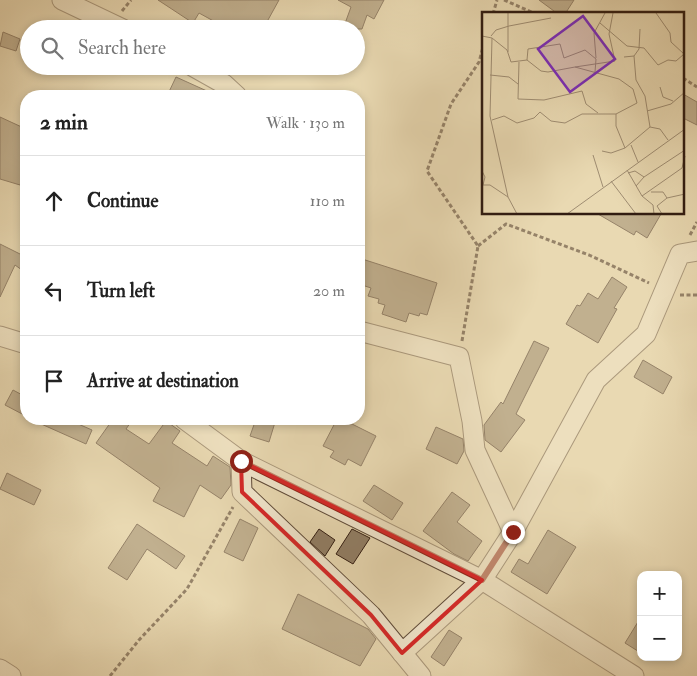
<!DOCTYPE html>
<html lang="en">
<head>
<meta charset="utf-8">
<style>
	:root { --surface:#fff; --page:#f2f2f2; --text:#222; --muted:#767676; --line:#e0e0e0 }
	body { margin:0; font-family:"IM FELL Double Pica",serif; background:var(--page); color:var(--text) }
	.controls { position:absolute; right:15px; bottom:15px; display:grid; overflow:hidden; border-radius:10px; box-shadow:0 2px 8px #0003 }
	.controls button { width:45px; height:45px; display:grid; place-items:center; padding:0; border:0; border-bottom:1px solid var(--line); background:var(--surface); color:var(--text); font:25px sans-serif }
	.stop { position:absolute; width:15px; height:15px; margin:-11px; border:4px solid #8f2418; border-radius:50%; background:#fff }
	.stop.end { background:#8f2418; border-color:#fff; box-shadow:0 1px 5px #0008 }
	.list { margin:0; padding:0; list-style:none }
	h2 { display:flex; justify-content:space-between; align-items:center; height:65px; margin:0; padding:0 20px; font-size:21px }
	h2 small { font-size:16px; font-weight:400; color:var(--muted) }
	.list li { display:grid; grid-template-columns:32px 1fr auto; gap:15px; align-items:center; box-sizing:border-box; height:90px; padding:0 20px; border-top:1px solid var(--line) }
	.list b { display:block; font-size:19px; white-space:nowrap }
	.list em { font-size:16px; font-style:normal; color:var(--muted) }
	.icon { flex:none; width:28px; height:28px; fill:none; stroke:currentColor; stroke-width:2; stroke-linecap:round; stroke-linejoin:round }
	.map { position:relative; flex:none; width:697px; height:676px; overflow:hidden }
	.search { position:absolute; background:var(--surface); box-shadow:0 2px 8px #0003; left:20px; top:20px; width:345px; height:55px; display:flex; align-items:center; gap:12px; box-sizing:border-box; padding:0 18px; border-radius:28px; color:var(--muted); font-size:19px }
	.panel { position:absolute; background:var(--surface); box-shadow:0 2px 8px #0003; left:20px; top:90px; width:345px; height:335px; border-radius:20px }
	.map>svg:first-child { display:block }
	.building { fill:#917e65; stroke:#311c11 }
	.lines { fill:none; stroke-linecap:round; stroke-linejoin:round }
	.minor-casing { stroke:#5f4b39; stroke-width:21 }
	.path { stroke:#311c11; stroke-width:3; stroke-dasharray:4 2.5; stroke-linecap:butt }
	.minor { stroke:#f1e6cd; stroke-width:19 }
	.route { stroke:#8f2418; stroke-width:6 }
	.marked { fill:none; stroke:#d62828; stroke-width:4; stroke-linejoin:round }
	.inset-road { fill:none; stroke:#9f8d72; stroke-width:1 }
	.view { fill:#7b2cbf; fill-opacity:0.15; stroke:#7b2cbf; stroke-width:2.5 }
	.inset-edge { fill:none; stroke:#311c11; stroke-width:2.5 }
</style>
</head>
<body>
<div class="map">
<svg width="697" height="676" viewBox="0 0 697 676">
	<rect width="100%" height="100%" fill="#e9d9b2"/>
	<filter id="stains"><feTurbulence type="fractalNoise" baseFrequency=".004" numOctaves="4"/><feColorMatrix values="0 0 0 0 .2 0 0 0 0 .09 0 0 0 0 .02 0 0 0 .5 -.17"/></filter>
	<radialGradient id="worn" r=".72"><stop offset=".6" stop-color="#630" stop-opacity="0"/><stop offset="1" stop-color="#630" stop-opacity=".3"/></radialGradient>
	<!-- building -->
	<g class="building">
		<polygon points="158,0 279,0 263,29 228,29 199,13 193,23"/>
		<polygon points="338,0 384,0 374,19 367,15 362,29 343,29 351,7"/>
		<polygon points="539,0 574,0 565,14 558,14"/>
		<polygon points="3,32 20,39 16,51 0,46"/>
		<polygon points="176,77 218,96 167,96"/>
		<polygon points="683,94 697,102 697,125 683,118"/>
		<polygon points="0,117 26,129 26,166 20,185 0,179"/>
		<polygon points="598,214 661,214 647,238 636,231 634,235"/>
		<polygon points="0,244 26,257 26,273 15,265 0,297"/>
		<polygon points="359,258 437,283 427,315 420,313 419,316 409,313 406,322 382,314 385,305 378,303 379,299 368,296 371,288 359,284"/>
		<polygon points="612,277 627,287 614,308 617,309 598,343 566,324 577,305 580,306 588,293 598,299"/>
		<polygon points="534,341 549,348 516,414 525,420 501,452 485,440 484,425 501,402 503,404"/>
		<polygon points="643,360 672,377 663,394 634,377"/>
		<polygon points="13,390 26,397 26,416 5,405"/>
		<polygon points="30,419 77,419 76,423 92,430 86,444"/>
		<polygon points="113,419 133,419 126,429 149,444 166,421 180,431 172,443 207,466 213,456 230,467 231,485 221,499 200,485 184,517 153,501 160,488 96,443"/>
		<polygon points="256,419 276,419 269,442 250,436"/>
		<polygon points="337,419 342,419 376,436 361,466 348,459 345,465 330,457 334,451 323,446"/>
		<polygon points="436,427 463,439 464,451 457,464 426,449"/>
		<polygon points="7,473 41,490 34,505 0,489"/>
		<polygon points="374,485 403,503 392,520 363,501"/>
		<polygon points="452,492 470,505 457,522 482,541 468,561 454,554 423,531"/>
		<polygon points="240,519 258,528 243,561 224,552"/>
		<polygon points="137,524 185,556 176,569 147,549 127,580 108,568"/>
		<polygon points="319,529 335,540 325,556 310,542"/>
		<polygon points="352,529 370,538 353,564 336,554"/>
		<polygon points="548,530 576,547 547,594 511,572 519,559 528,564"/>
		<polygon points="298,594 368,629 376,639 360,666 282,629"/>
		<polygon points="641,617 641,653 625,643"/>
		<polygon points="449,630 462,638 444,666 431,657"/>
	</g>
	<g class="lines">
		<!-- minor casing -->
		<g class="minor-casing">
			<g id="minor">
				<polyline points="62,0 123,29"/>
				<polyline points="192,66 224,84 237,96"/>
				<polyline points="359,331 459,357 472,421 475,450 513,532 482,580 402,653"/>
				<polyline points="0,336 26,344"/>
				<polyline points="184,419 241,461 242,492 371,615 421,676"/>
				<polyline points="241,461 482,580 634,676"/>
				<polyline points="513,532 596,380 646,334 680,254 697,251"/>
				<polyline points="0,669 11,676"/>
			</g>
		</g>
		<!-- path -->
		<g class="path">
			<polyline points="504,0 536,14"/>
			<polyline points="122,11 131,0"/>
			<polyline points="493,14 497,0"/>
			<polyline points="683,78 697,87"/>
			<polyline points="690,235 697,222"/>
			<polyline points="478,246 506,224 589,255 649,283"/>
			<polyline points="680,295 697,295"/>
			<polyline points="462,341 478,246 427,171 451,104 479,62 483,47"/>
			<polyline points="110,676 139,640 187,589 233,507"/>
		</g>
		<!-- minor -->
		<use href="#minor" class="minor"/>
	</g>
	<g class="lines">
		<!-- route -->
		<polyline class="route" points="241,461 482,580 513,532"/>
	</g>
	<!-- marked area -->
	<path d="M0 0H697V676H0ZM241,461l241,119 -80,73 -31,-38 -129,-123z" fill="#e9d9b2" fill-opacity=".55" fill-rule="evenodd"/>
	<path class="marked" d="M241,461l241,119 -80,73 -31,-38 -129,-123z"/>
	<!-- overview -->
	<g transform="translate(482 12)">
		<rect width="202" height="202" fill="#e9d9b2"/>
		<path class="inset-road" d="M118,11l27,23 17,2 14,17 10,-5 8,1 8,-7 -13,-12 -1,-9 -14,-20M0,24l10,2 -2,78 18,81 9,17M9,24l5,-6 13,-4 42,-8M26,40v-39M152,44l5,-7 1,-20M142,45l10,-1 2,24 9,16 5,31M114,46l-2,-25 11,-20M45,48l1,-11 32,-5 4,14 21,-8 11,9 -1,13M37,50l-1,37 26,1 38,-9 4,13 12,9M93,55l40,-6 -6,-27 4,-21M8,63l19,2 9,7M178,75l3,10 10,4M165,99l24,-7 14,-12M134,102v12l9,22 25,-21 10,2 8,11M10,108l12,-4 13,7 17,-5 6,-6 11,9 14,2 17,-9h34l21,-11 -4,-14 -14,-10 -44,-12 -27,5 -7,-1 -14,-11 -16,2 -4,-12 -15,-12M149,133l7,17M120,139l9,2 14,-5M111,143l10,32M145,158l15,26 11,9 1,9M0,159l3,6 -2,8h7l18,12M146,161l7,-2 9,6M129,169l25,33M154,174l8,-9 41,-27M169,180h12l4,6M160,184l40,-28 3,-12M85,202l118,-85M180,202l-5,-8 10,-8 18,-4"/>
		<path class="view" d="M101,4l32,43 -45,33 -32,-43z"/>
		<rect width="202" height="202" class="inset-edge"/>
	</g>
	<rect width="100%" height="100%" filter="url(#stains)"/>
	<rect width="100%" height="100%" fill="url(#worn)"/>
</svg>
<div class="controls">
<button>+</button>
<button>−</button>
</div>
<div class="stop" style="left:241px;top:461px"></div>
<div class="stop end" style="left:513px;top:532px"></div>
<div class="search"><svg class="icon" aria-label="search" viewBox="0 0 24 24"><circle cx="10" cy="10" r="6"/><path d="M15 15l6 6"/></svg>Search here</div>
<section class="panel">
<h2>2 min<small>Walk · 130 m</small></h2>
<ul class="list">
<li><svg class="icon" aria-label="ahead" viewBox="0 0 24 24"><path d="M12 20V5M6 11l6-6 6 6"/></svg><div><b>Continue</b></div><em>110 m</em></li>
<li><svg class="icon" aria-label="left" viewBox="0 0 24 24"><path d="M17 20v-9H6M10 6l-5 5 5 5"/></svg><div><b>Turn left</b></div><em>20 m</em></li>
<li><svg class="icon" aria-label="arrive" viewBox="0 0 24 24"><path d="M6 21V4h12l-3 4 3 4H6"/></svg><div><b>Arrive at destination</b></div></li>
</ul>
</section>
</div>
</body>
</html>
